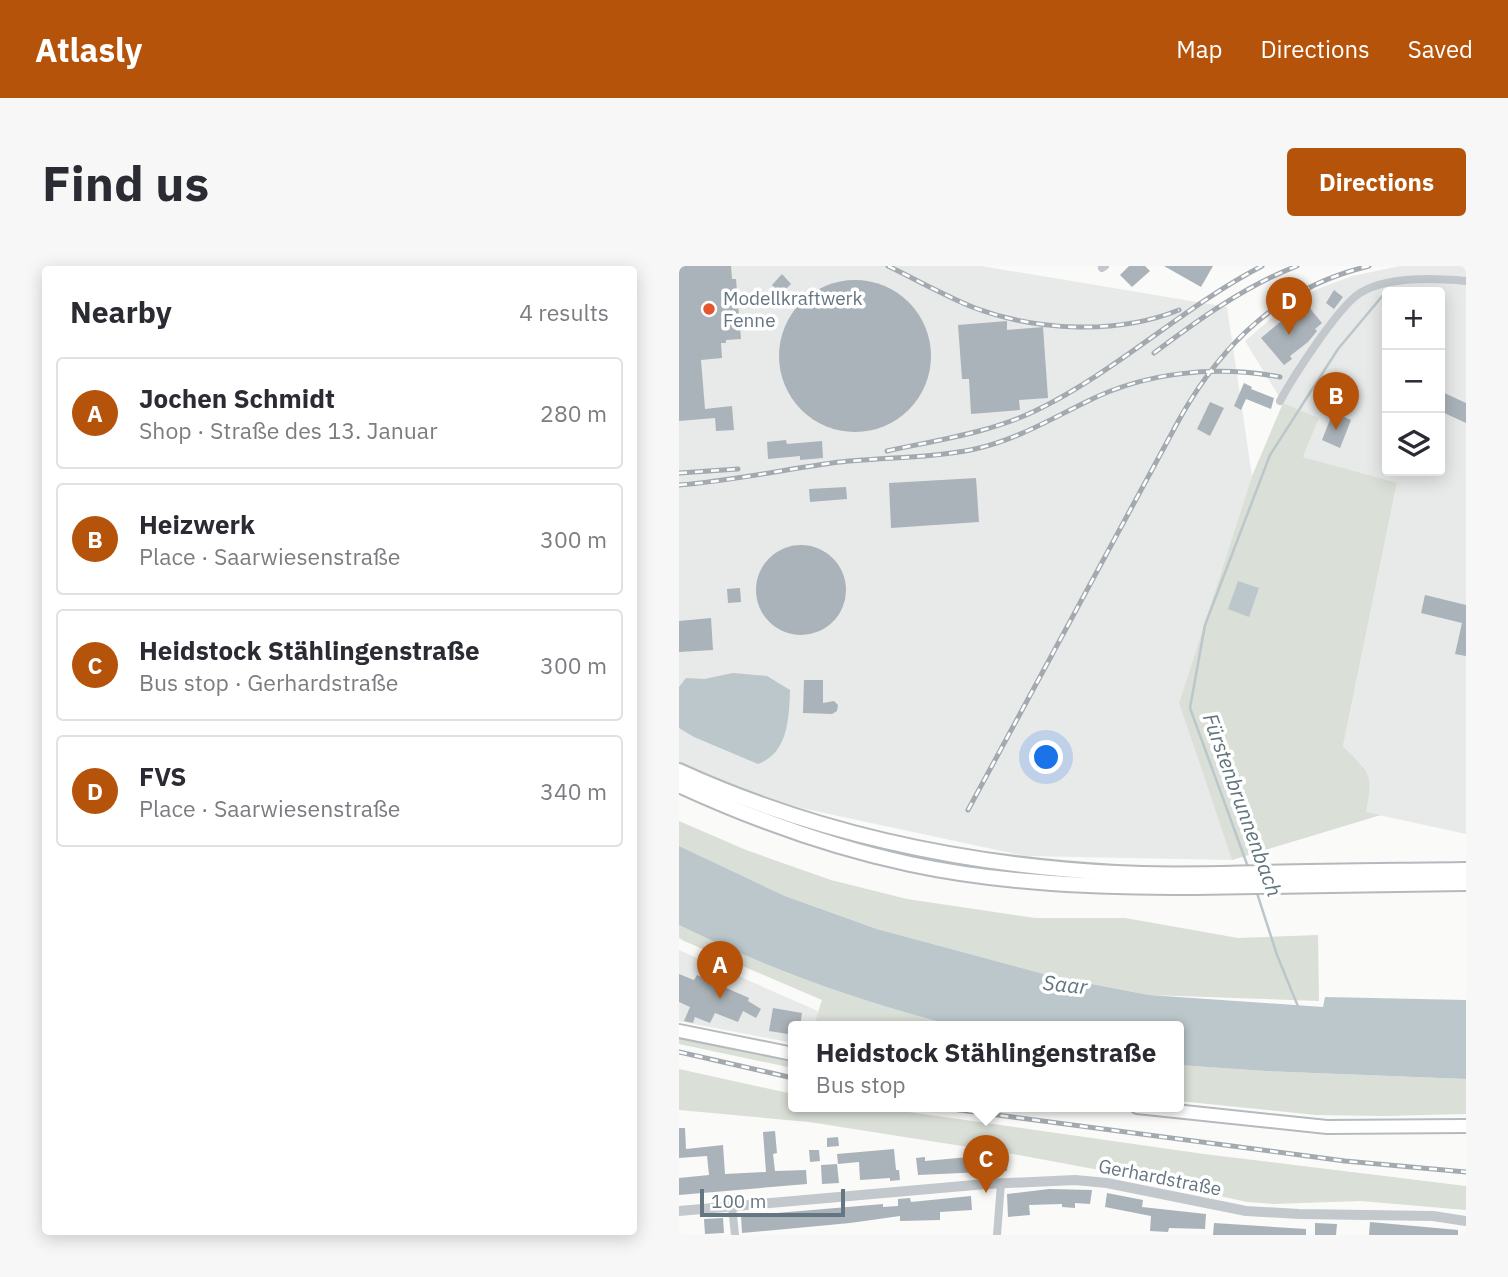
<!DOCTYPE html>
<html lang="en">
<head>
<meta charset="utf-8">
<style>
	:root { --surface:#fff; --page:#f7f7f7; --text:#2b2b33; --muted:#7c7c81; --line:#e1e1e2; --accent:#b45309 }
	body { margin:0; font-family:"IBM Plex Sans",sans-serif; background:var(--page); color:var(--text) }
	.controls { position:absolute; right:21px; top:21px; display:grid; overflow:hidden; border-radius:7px; box-shadow:0 4px 18px #0003 }
	.controls button { width:63px; height:63px; display:grid; place-items:center; padding:0; border:0; border-bottom:2px solid var(--line); background:var(--surface); color:var(--text); font:35px sans-serif }
	.scale { position:absolute; left:21px; bottom:18px; width:145px; box-sizing:border-box; padding-left:7px; border:4px solid #657683; border-top:0; font-size:19px; line-height:24px; white-space:nowrap; color:#657683; -webkit-text-stroke:5px #fff; paint-order:stroke }
	.you { position:absolute; left:368px; top:492px; width:24px; height:24px; margin:-18px; border:5px solid #fff; border-radius:50%; background:#1a73e8; box-shadow:0 0 0 10px #1a73e833 }
	.badge { display:grid; place-items:center; width:46px; height:46px; border-radius:50%; background:var(--accent); color:#fff; font-size:23px; font-weight:700 }
	.pin { position:absolute; translate:-50% -58px; filter:drop-shadow(0 2px 4px #0008) }
	.pin::after { content:''; position:absolute; top:37px; width:24px; height:21px; background:inherit; clip-path:polygon(0 0,100% 0,50% 100%) }
	.popup { position:absolute; left:109px; top:755px; width:396px; height:91px; box-sizing:border-box; display:grid; place-content:center; border-radius:7px; background:var(--surface); filter:drop-shadow(0 2px 5px #0005); font-size:23px; white-space:nowrap; color:var(--muted) }
	.popup b { font-size:26px; color:var(--text) }
	.popup::after { content:''; position:absolute; left:50%; top:100%; margin-left:-14px; border:14px solid transparent; border-top-color:var(--surface) }
	.list { margin:0; padding:0; list-style:none }
	h2 { display:flex; justify-content:space-between; align-items:center; height:91px; margin:0; padding:0 28px; font-size:30px }
	h2 small { font-size:23px; font-weight:400; color:var(--muted) }
	.list li { display:grid; grid-template-columns:46px 1fr auto; gap:21px; align-items:center; box-sizing:border-box; height:112px; margin:0 14px 14px; padding:0 14px; border:2px solid var(--line); border-radius:7px }
	.list b { display:block; font-size:26px; white-space:nowrap }
	.list p { margin:0; font-size:23px; white-space:nowrap; color:var(--muted) }
	.list em { font-size:23px; font-style:normal; color:var(--muted) }
	.icon { flex:none; width:38px; height:38px; fill:none; stroke:currentColor; stroke-width:2; stroke-linecap:round; stroke-linejoin:round }
	.map { position:relative; flex:none; width:787px; height:969px; overflow:hidden; border-radius:7px }
	header { display:flex; align-items:center; gap:42px; box-sizing:border-box; height:98px; padding:0 35px; background:var(--accent); color:#fff }
	header strong { font-size:33px }
	nav { display:flex; gap:38px; margin-inline-start:auto; font-size:24px }
	.intro { display:flex; align-items:center; justify-content:space-between; box-sizing:border-box; height:168px; padding:0 42px }
	h1 { margin:0; font-size:49px }
	.button { padding:18px 32px; border-radius:7px; background:var(--accent); color:#fff; font-size:24px; font-weight:700 }
	main { display:flex; gap:42px; padding:0 42px }
	aside { flex:1; background:var(--surface); border-radius:7px; box-shadow:0 4px 18px #0003 }
	.map>svg:first-child { display:block }
	.built { fill:#e8e9e9; fill-rule:evenodd }
	.green { fill:#dadfd7 }
	.water { fill:#bbc7cb }
	.lines { fill:none; stroke-linecap:round; stroke-linejoin:round }
	.stream { stroke:#bbc7cb; stroke-width:2.5 }
	.building { fill:#aab3b9 }
	.primary-casing { stroke:#b5babe; stroke-width:16 }
	.motorway-casing { stroke:#b4b9bd; stroke-width:18 }
	.minor { stroke:#c3c8cc; stroke-width:8 }
	.tertiary { stroke:#c3c8cc; stroke-width:10 }
	.primary { stroke:#fff; stroke-width:12 }
	.motorway { stroke:#fff; stroke-width:14 }
	.rail-casing { stroke:#a2aab0; stroke-width:5 }
	.rail { stroke:#fff; stroke-width:2.5; stroke-dasharray:8; stroke-linecap:butt }
	.poi-dot { fill:#e4572e; stroke:#fff; stroke-width:2.5 }
	.labels { text-anchor:middle; stroke-width:7; stroke-linejoin:round; paint-order:stroke }
	.poi-label { font-size:19px; fill:#657683; stroke:#fff; text-anchor:start }
	.street-label { font-size:19px; fill:#657683; stroke:#fff }
	.water-label { font-size:21px; font-style:italic; fill:#60757c; stroke:#fff }
</style>
</head>
<body>
<header>
<strong>Atlasly</strong>
<nav><a>Map</a><a>Directions</a><a>Saved</a></nav>
</header>
<div class="intro"><h1>Find us</h1><a class="button">Directions</a></div>
<main>
<aside>
<h2>Nearby<small>4 results</small></h2>
<ul class="list">
<li><span class="badge">A</span><div><b>Jochen Schmidt</b><p>Shop · Straße des 13. Januar</p></div><em>280 m</em></li>
<li><span class="badge">B</span><div><b>Heizwerk</b><p>Place · Saarwiesenstraße</p></div><em>300 m</em></li>
<li><span class="badge">C</span><div><b>Heidstock Stählingenstraße</b><p>Bus stop · Gerhardstraße</p></div><em>300 m</em></li>
<li><span class="badge">D</span><div><b>FVS</b><p>Place · Saarwiesenstraße</p></div><em>340 m</em></li>
</ul>
</aside>
<div class="map">
<svg width="787" height="969" viewBox="0 0 787 969">
	<rect width="100%" height="100%" fill="#fafaf8"/>
	<!-- built -->
	<g class="built">
		<polygon points="0,0 302,0 548,41 573,210 500,437 553,594 346,590 94,536 0,496"/>
		<path d="M721,0h66v568l-101,-22 -2,-46 -20,-20 54,-262 -94,-27 16,-39 -36,-15 -38,-62 43,-37 32,-16 32,-12zM708,26h53v179h-53z"/>
		<polygon points="0,684 139,745 136,755 147,761 114,761 114,777 0,755"/>
	</g>
	<!-- green -->
	<g class="green">
		<path d="M604,137l36,15 -16,39 94,26 -54,263c28,28 30,27 23,66l15,3 -149,45 -53,-157 73,-227z"/>
		<polygon points="0,555 67,584 152,614 228,633 356,652 446,652 559,672 639,669 640,735 470,729 376,711 198,663 106,630 0,580"/>
		<path d="M0,659c89,44 184,78 281,102h-134l-11,-6 7,-21 -138,-59 -5,-3z"/>
		<polygon points="0,771 114,793 114,802 0,778"/>
		<polygon points="500,799 586,805 787,813 787,848 703,850 637,849 500,835"/>
		<polygon points="0,803 114,828 114,841 195,841 525,888 787,920 787,944 681,935 595,938 568,936 431,906 334,888 130,856 0,844"/>
	</g>
	<!-- water -->
	<g class="water">
		<polygon points="559,315 580,322 570,351 549,343"/>
		<path d="M54,407l34,3 23,14c-1,29 -2,63 -32,74l-64,-27 -15,-9v-41l7,-9 18,1z"/>
		<path d="M0,580l106,50 92,33 178,48 94,18 174,12 2,-10 141,3v79l-201,-8 -86,-6v-38h-219c-97,-24 -192,-58 -281,-102z"/>
	</g>
	<g class="lines">
		<!-- stream -->
		<g class="stream">
			<polyline points="569,601 511,442 526,359 591,189 659,83 705,28"/>
			<polyline points="577,624 598,689 620,743"/>
		</g>
	</g>
	<!-- building -->
	<g class="building">
		<polygon points="0,0 52,0 53,13 57,13 62,73 47,74 47,77 42,77 43,92 22,94 26,143 53,140 55,164 37,165 36,152 0,155"/>
		<polygon points="450,0 466,0 471,5 453,21 441,9"/>
		<polygon points="485,0 534,0 522,21"/>
		<polygon points="103,8 112,18 102,28 93,19"/>
		<circle cx="176" cy="90" r="76"/>
		<polygon points="655,24 664,31 655,43 647,37"/>
		<polygon points="629,40 643,57 636,63 638,65 629,76 611,90 613,93 605,99 582,72 618,42 621,46"/>
		<polygon points="328,55 328,64 364,61 369,132 340,134 341,144 292,148 290,113 283,113 279,59"/>
		<polygon points="565,117 573,121 572,123 595,132 592,143 567,133 562,144 555,140"/>
		<polygon points="761,125 787,137 787,157 761,145"/>
		<polygon points="531,136 545,142 531,170 518,163"/>
		<polygon points="654,146 672,154 661,182 643,174"/>
		<polygon points="107,174 108,178 143,175 144,192 121,194 121,190 89,193 88,176"/>
		<polygon points="297,212 300,256 212,262 210,217"/>
		<polygon points="167,221 168,233 131,236 130,223"/>
		<circle cx="122" cy="324" r="45"/>
		<polygon points="61,322 62,336 49,337 48,323"/>
		<polygon points="746,329 787,339 787,390 776,388 783,357 742,347"/>
		<polygon points="32,352 34,384 0,386 0,355"/>
		<polygon points="125,414 144,414 144,437 155,435 159,439 158,445 153,448 124,447"/>
		<polygon points="0,708 15,714 18,709 70,732 69,735 82,743 77,752 64,745 59,756 36,747 31,757 16,751 14,757 5,755 11,741 0,736"/>
		<polygon points="94,742 123,747 121,761 115,761 115,769 90,765"/>
		<polygon points="0,862 6,862 7,883 44,879 46,908 87,906 84,866 96,865 98,887 94,888 96,905 127,904 128,918 0,929 0,912 30,909 28,890 0,892"/>
		<polygon points="159,871 160,880 148,881 148,872"/>
		<polygon points="215,883 217,904 220,904 221,914 211,915 211,912 181,914 180,896 159,898 158,888"/>
		<polygon points="130,884 140,884 141,895 131,896"/>
		<polygon points="246,891 246,895 290,891 290,895 329,894 328,905 239,909 237,892"/>
		<polygon points="158,898 160,917 143,918 142,899"/>
		<polygon points="370,923 413,924 411,938 396,937 396,942 383,941 383,938 350,939 351,949 329,951 328,928"/>
		<polygon points="428,927 464,934 463,941 527,948 526,963 490,962 489,966 471,965 472,950 426,941"/>
		<polygon points="292,930 293,944 261,946 261,954 221,955 221,950 171,957 63,967 62,950 204,938 204,941 219,940 219,933 231,932 232,936"/>
		<polygon points="44,952 45,967 26,968 25,953"/>
		<polygon points="691,956 779,964 779,969 690,969"/>
		<polygon points="535,957 627,963 627,969 534,969"/>
		<polygon points="636,957 658,958 657,969 636,969"/>
	</g>
	<g class="lines">
		<!-- primary casing -->
		<g class="primary-casing">
			<g id="primary">
				<polyline points="0,765 114,788"/>
				<polyline points="458,841 648,861 787,860"/>
			</g>
		</g>
		<!-- motorway casing -->
		<g class="motorway-casing">
			<g id="motorway">
				<path d="M0,505c138,63 286,94 437,102 49,3 99,1 148,0 68,-2 135,-2 202,-3"/>
				<path d="M0,519c74,34 151,62 231,79 93,20 190,23 285,23 90,-1 181,-3 271,-4"/>
			</g>
		</g>
		<!-- minor -->
		<g class="minor">
			<polyline points="423,2 426,0"/>
			<path d="M601,135c13,-24 58,-94 80,-108 27,-17 75,-15 106,-12"/>
			<polyline points="53,940 56,969"/>
			<polyline points="318,969 322,917"/>
		</g>
		<!-- tertiary -->
		<polyline class="tertiary" points="0,945 307,918 396,914 428,917 567,945 620,948 754,950 787,955"/>
		<!-- primary -->
		<use href="#primary" class="primary"/>
		<!-- motorway -->
		<use href="#motorway" class="motorway"/>
		<!-- rail casing -->
		<g class="rail-casing">
			<g id="rail">
				<path d="M209,0c29,14 57,30 87,42 62,23 142,27 204,2"/>
				<path d="M475,87c44,-33 91,-67 143,-87"/>
				<path d="M208,185c50,-11 103,-18 150,-41 80,-39 146,-103 225,-144"/>
				<polyline points="0,207 59,203"/>
				<path d="M0,219c51,-4 102,-15 153,-22 48,-6 96,-4 143,-14 41,-9 76,-30 113,-48 58,-29 128,-36 192,-24"/>
				<path d="M289,544l212,-392c43,-76 101,-131 189,-152"/>
				<polyline points="0,786 114,812"/>
				<polyline points="258,841 666,895 787,906"/>
			</g>
		</g>
		<!-- rail -->
		<use href="#rail" class="rail"/>
	</g>
	<!-- markers -->
	<circle class="poi-dot" cx="30" cy="43" r="7"/>
	<g class="labels">
		<!-- poi labels -->
		<g class="poi-label">
			<text x="44" y="39">Modellkraftwerk<tspan x="44" dy="22">Fenne</tspan></text>
		</g>
		<!-- street labels -->
		<g class="street-label">
			<text transform="translate(481 911) rotate(11)" y="7">Gerhardstraße</text>
		</g>
		<!-- water labels -->
		<g class="water-label">
			<text transform="translate(563 539) rotate(70)" y="7">Fürstenbrunnenbach</text>
			<text transform="translate(386 719) rotate(6)" y="7">Saar</text>
		</g>
	</g>
</svg>
<div class="controls">
<button>+</button>
<button>−</button>
<button><svg class="icon" aria-label="layers" viewBox="0 0 24 24"><path d="M12 4l9 5-9 5-9-5zM3 14l9 5 9-5"/></svg></button>
</div>
<div class="scale">100 m</div>
<div class="you"></div>
<div class="pin badge" style="left:41px;top:733px">A</div>
<div class="pin badge" style="left:657px;top:164px">B</div>
<div class="pin badge" style="left:307px;top:927px">C</div>
<div class="popup"><b>Heidstock Stählingenstraße</b>Bus stop</div>
<div class="pin badge" style="left:610px;top:69px">D</div>
</div>
</main>
</body>
</html>
